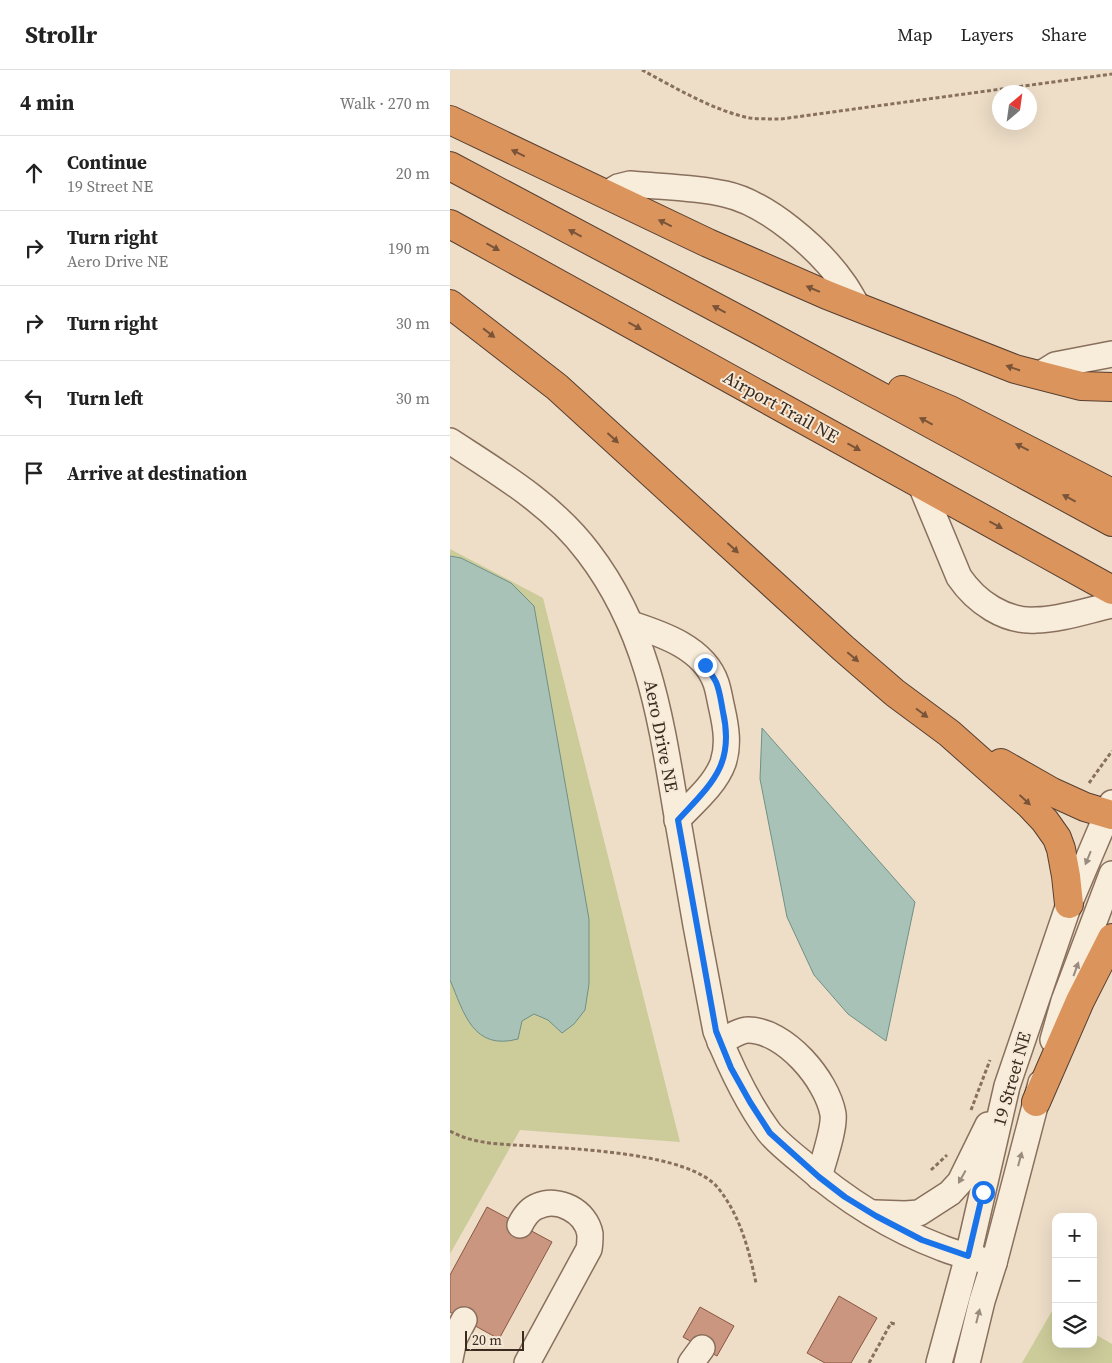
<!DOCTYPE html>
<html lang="en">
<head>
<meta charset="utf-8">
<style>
	:root { --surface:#fff; --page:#f6f6f6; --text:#222; --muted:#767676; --line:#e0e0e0 }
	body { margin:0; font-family:"Source Serif 4",serif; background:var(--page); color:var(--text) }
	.controls { position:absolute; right:15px; bottom:15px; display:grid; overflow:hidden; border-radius:10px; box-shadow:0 5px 20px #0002 }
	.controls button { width:45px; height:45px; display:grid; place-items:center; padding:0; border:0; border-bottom:1px solid var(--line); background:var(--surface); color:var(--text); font:25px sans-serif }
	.compass { position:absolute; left:542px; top:15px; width:45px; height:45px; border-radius:50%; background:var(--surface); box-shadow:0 5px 20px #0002; rotate:29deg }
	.scale { position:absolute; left:15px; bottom:12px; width:59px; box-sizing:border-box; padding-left:5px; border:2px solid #3a2a20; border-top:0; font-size:14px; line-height:18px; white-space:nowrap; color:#3a2a20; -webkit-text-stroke:4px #f5e9d7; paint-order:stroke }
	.stop { position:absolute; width:15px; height:15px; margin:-11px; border:4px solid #1a73e8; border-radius:50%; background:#fff }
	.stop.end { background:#1a73e8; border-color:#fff; box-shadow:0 1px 5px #0008 }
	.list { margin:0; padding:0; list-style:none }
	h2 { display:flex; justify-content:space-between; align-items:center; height:65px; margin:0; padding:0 20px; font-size:21px }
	h2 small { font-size:16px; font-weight:400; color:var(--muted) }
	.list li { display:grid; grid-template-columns:32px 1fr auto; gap:15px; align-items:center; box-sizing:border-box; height:75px; padding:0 20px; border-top:1px solid var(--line) }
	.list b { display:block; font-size:19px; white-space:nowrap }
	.list p { margin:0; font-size:16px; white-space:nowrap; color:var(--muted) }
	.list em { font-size:16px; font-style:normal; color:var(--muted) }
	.icon { flex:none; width:28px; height:28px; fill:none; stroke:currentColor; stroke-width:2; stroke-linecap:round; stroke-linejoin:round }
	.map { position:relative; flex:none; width:662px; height:1293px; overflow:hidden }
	header { display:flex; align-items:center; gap:30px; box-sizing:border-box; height:70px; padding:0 25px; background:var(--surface); border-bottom:1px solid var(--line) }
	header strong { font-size:24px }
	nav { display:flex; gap:28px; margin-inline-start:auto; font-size:18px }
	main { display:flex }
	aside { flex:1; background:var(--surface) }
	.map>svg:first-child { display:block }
	.green { fill:#cccc9b }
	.water { fill:#a9c2b8; stroke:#6f9084 }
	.building { fill:#cb967f; stroke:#885743 }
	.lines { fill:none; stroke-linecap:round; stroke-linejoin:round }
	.minor-casing { stroke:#89705d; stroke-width:28 }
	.highway-casing { stroke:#573f31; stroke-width:30 }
	.path { stroke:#89705d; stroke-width:3; stroke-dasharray:4 2.5; stroke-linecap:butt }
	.minor { stroke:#f8ecdb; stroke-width:25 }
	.highway { stroke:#da945c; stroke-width:28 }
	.oneway { fill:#7a5438 }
	.oneway2 { fill:#998b7e }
	.route { stroke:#1a73e8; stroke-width:6 }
	.labels { text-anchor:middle; stroke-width:4; stroke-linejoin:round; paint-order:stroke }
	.street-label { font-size:18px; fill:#3a2a20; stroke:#f5e9d7 }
</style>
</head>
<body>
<header>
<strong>Strollr</strong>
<nav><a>Map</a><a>Layers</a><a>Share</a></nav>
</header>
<main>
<aside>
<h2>4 min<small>Walk · 270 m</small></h2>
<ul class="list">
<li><svg class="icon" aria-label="ahead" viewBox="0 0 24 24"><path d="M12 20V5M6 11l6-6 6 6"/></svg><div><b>Continue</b><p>19 Street NE</p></div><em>20 m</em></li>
<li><svg class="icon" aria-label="right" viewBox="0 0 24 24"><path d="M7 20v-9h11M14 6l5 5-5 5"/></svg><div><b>Turn right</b><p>Aero Drive NE</p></div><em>190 m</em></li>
<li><svg class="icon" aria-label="right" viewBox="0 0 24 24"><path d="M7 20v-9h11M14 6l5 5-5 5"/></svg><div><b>Turn right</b></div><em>30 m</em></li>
<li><svg class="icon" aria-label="left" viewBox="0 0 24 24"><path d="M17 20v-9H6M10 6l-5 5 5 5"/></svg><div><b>Turn left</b></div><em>30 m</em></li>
<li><svg class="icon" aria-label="arrive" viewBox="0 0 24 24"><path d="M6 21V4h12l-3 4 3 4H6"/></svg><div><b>Arrive at destination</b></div></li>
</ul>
</aside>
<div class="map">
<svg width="662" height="1293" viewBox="0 0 662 1293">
	<rect width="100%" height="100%" fill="#eedec8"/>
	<!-- green -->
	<g class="green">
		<polygon points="0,479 93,528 230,1072 70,1060 0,1184"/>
		<polygon points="602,1241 606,1243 606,1274 643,1274 643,1263 662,1274 662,1293 572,1293"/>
	</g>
	<!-- water -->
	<g class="water">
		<path d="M0,486l11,2 50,25 23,23 55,313v65l-4,26 -11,14 -12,9 -14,-13 -14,-6 -12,7 -4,18c-45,12 -54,-26 -68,-59z"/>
		<polygon points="312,658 465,832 436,971 398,944 364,905 337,847 310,709"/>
	</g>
	<!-- building -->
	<g class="building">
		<polygon points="37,1137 102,1172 49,1269 0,1242 0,1205"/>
		<polygon points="389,1226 427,1248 401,1293 375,1293 357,1283"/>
		<polygon points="250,1237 284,1256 267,1286 233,1267"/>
	</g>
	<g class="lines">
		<!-- minor casing -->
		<g class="minor-casing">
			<g id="minor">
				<path d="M156,124l12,-7 12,-3c32,3 64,3 95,10 42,9 95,55 119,90 5,7 9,15 14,23"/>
				<polyline points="589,305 605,295 662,284"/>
				<path d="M0,371c49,32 102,63 138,111 65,85 74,179 92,281 11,66 23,132 36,198 14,35 30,70 53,101 9,11 23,22 34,31 41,36 89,66 139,85 17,7 35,10 52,15"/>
				<path d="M470,413l39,94c17,25 46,45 77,43 23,0 53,-10 76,-15"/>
				<path d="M181,554c31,10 73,24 85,59 3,9 4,18 6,26 4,18 7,36 1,54 -8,22 -30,40 -46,57"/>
				<polyline points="603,970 614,931 662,804"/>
				<path d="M270,972c8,-4 20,-12 28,-12 37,0 79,50 85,84 2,14 -10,48 -14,63"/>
				<polyline points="425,1143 455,1144 469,1143 500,1123 510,1112 538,1055"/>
				<path d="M70,1155c4,-8 9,-16 18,-19 20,-9 48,5 52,28 0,4 0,10 -1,15l-62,114"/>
				<polyline points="0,1289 4,1269 14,1250"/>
				<polyline points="241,1293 252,1278"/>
				<polyline points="489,1293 518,1186 557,1016 619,834 662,733"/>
				<polyline points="517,1293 532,1231 544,1193 591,1013"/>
			</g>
		</g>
		<!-- highway casing -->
		<g class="highway-casing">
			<g id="highway">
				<polyline points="0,50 258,173 377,225 565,299 631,316 662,317"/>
				<polyline points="0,96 312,262 662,452"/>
				<polyline points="0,154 662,520"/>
				<polyline points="0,234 107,317 393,578 445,623 499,663 579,734 595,751 607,768 611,779 616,806 619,834"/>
				<polyline points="452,320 500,340 662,423"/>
				<polyline points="551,693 602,722 635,737 662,745"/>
				<polyline points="586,1032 630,931 662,868"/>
			</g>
		</g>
		<!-- path -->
		<g class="path">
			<path d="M192,0c32,17 72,41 108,48 10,1 21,1 31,1l331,-45"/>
			<polyline points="639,713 662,681"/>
			<polyline points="521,1040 540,990"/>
			<path d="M0,1061c25,14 53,13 82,15 44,3 158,7 186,42 22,27 31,62 38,95"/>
			<polyline points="481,1100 497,1085"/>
			<polyline points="419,1293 441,1253 445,1254"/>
		</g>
		<!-- minor -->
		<use href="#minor" class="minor"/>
		<!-- highway -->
		<use href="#highway" class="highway"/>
	</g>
	<!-- one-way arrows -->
	<defs><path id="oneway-solid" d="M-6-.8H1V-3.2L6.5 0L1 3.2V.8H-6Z" transform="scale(1.25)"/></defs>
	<g class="oneway">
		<use href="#oneway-solid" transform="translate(68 83) rotate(-154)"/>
		<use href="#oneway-solid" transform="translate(215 153) rotate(-154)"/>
		<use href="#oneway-solid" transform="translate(125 163) rotate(-152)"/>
		<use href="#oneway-solid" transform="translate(43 177) rotate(29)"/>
		<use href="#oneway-solid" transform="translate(363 219) rotate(-157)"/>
		<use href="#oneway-solid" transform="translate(269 239) rotate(-152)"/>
		<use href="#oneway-solid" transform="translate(185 256) rotate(29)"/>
		<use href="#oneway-solid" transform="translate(39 263) rotate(38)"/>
		<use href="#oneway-solid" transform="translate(563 298) rotate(-161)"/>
		<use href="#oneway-solid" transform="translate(476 351) rotate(-152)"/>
		<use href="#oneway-solid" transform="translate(163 368) rotate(42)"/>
		<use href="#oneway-solid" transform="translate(404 377) rotate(29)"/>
		<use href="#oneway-solid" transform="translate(572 377) rotate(-153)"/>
		<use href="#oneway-solid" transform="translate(619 428) rotate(-152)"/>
		<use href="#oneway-solid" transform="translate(546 455) rotate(29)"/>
		<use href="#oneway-solid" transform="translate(283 478) rotate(42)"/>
		<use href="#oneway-solid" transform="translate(403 587) rotate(40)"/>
		<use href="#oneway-solid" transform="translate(472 643) rotate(37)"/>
		<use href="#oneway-solid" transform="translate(575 730) rotate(43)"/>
	</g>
	<g class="oneway2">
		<use href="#oneway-solid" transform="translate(638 788) rotate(112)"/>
		<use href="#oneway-solid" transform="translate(626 899) rotate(-70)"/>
		<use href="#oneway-solid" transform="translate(570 1089) rotate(-75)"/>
		<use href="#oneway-solid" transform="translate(512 1107) rotate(119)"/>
		<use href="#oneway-solid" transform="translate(528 1246) rotate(-76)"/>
	</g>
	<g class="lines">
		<!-- route -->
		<path class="route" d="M255,595c3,5 8,11 11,17 4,9 5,20 7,30 12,53 -12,72 -45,108l38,211 15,37 19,34 20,31 49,44 26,20 31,19 46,24 46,16 15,-64"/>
	</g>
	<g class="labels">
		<!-- street labels -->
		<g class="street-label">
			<text transform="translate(331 337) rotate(29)" y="6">Airport Trail NE</text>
			<text transform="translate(211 666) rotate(79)" y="6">Aero Drive NE</text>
			<text transform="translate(562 1009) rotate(-74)" y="6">19 Street NE</text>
		</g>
	</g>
</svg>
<div class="controls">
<button>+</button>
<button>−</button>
<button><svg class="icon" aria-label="layers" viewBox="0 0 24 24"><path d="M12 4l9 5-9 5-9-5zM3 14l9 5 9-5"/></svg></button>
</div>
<svg class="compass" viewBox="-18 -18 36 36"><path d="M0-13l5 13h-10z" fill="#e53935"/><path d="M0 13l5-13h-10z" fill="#767676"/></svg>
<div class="scale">20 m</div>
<div class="stop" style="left:533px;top:1122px"></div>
<div class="stop end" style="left:255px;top:595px"></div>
</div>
</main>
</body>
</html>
